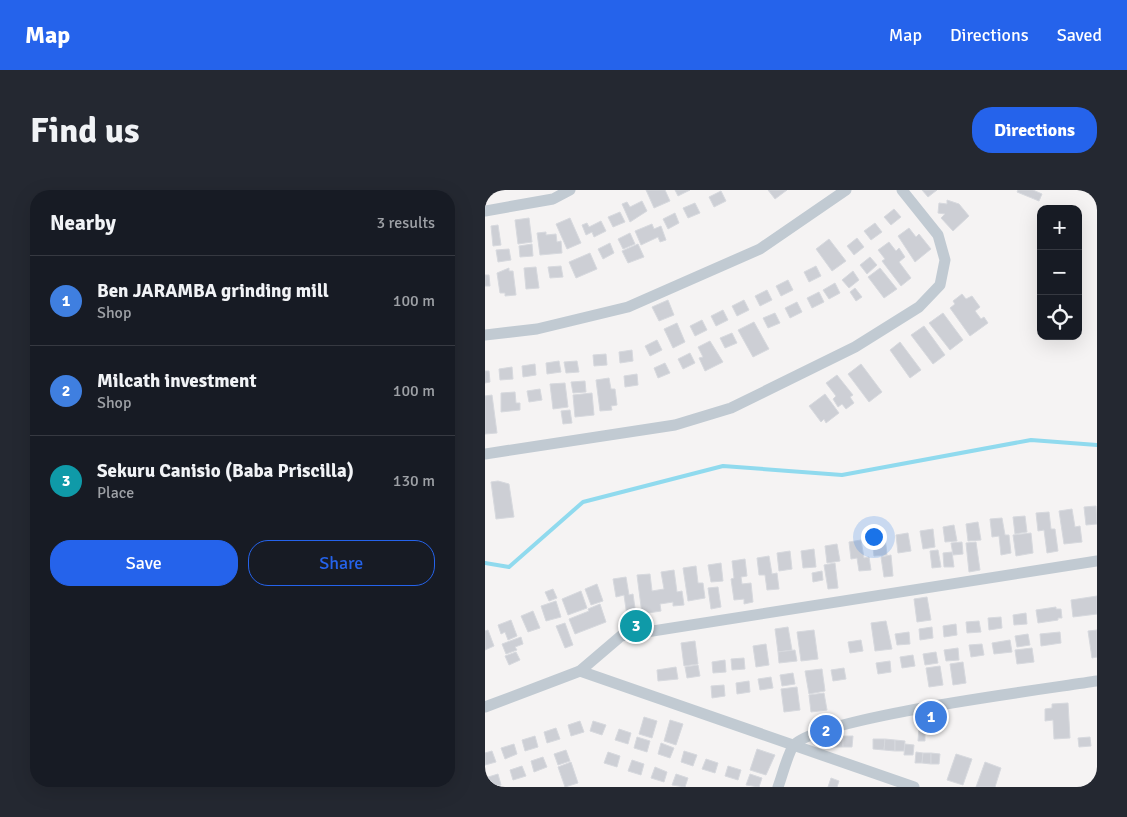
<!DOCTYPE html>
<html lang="en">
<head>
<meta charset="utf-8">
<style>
	:root { --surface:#171b24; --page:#242831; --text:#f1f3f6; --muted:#9ea1a6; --line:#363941; --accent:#2563eb }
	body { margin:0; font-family:Signika,sans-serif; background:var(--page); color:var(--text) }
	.controls { position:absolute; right:15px; top:15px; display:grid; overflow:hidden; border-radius:10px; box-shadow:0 5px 20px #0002 }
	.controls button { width:45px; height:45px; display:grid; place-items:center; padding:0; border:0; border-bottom:1px solid var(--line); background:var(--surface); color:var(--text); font:25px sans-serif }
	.you { position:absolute; left:388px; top:346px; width:18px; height:18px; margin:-12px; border:4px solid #fff; border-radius:50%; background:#1a73e8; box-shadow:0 0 0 8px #1a73e833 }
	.badge { display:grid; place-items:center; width:32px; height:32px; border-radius:50%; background:var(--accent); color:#fff; font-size:16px; font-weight:700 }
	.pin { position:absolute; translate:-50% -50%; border:2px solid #fff; box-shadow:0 1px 5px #0006 }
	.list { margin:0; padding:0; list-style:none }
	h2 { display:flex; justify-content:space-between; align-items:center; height:65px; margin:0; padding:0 20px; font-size:21px }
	h2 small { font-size:16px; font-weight:400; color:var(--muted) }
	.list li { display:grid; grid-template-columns:32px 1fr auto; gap:15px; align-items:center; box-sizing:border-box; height:90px; padding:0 20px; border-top:1px solid var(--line) }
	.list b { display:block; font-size:19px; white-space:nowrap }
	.list p { margin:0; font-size:16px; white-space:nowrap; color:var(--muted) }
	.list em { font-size:16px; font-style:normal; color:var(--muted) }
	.actions { display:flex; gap:10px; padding:15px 20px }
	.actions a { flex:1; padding:11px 0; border:1px solid var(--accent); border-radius:20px; text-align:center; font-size:18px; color:var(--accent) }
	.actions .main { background:var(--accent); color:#fff }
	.icon { flex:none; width:28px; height:28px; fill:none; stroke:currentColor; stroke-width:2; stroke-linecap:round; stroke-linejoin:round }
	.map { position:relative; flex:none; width:612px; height:597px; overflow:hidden; border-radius:20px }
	header { display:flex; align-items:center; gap:30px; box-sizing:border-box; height:70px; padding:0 25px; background:var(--accent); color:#fff }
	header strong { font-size:24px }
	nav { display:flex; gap:28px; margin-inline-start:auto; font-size:18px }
	.intro { display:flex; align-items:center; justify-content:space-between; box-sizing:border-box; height:120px; padding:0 30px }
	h1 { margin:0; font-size:35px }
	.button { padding:12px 22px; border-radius:20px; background:var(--accent); color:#fff; font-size:18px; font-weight:700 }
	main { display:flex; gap:30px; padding:0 30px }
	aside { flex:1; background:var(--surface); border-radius:20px; box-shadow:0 5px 20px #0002 }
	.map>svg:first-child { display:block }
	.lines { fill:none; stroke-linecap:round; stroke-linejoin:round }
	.stream { stroke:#90daee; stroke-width:4 }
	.building { fill:#cdcfd5; stroke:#d7d9de }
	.street { stroke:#c1cad2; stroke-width:11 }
</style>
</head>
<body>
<header>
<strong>Map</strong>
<nav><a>Map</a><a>Directions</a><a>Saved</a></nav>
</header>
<div class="intro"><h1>Find us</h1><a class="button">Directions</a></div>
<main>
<aside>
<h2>Nearby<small>3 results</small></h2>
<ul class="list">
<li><span class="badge" style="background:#3f7fe0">1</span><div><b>Ben JARAMBA grinding mill</b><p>Shop</p></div><em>100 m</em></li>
<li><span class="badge" style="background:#3f7fe0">2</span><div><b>Milcath investment</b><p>Shop</p></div><em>100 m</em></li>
<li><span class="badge" style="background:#0f9aa8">3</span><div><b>Sekuru Canisio (Baba Priscilla)</b><p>Place</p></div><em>130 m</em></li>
</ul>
<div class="actions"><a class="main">Save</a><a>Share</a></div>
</aside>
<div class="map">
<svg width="612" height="597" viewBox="0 0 612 597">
	<rect width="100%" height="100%" fill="#f5f3f3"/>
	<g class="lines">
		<!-- stream -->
		<polyline class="stream" points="0,373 24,377 98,312 238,276 357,285 546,250 612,255"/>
	</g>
	<!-- building -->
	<g class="building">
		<polygon points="161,0 180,0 185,11 169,18"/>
		<polygon points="190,0 205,0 193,6"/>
		<polygon points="283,0 302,0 290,9"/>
		<polygon points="437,0 452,0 443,7"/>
		<polygon points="533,0 548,0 557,4 554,11 532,2"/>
		<polygon points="236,1 241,11 229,17 224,7"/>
		<polygon points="462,10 474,14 484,26 468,41 456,28 460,24 453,23 454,13 462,14"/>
		<polygon points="157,11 162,21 145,32 137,14 142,12 145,17"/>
		<polygon points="210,13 215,23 203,28 198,18"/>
		<polygon points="409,19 416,27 406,35 399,27"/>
		<polygon points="135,22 140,32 128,37 123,27"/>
		<polygon points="190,23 194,33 183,39 178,29"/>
		<polygon points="44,28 47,52 33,54 30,30"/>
		<polygon points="85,28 96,53 82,59 71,34"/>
		<polygon points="116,31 121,41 109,47 107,42 101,45 97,35 102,33 104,37"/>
		<polygon points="390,33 397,42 386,50 379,41"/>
		<polygon points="167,34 169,39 176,36 181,50 175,52 173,47 156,55 150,41"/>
		<polygon points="13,35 16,55 8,56 6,36"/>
		<polygon points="424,38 431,47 434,44 446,59 430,72 413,46"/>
		<polygon points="61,42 61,45 71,44 72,52 76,51 77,63 55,65 52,43"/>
		<polygon points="145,43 150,54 138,59 133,49"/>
		<polygon points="372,48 379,57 369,65 362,56"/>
		<polygon points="344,49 361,71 347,81 331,59"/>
		<polygon points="404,52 411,61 414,58 420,67 414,72 426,88 416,96 397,71 400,69 393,60"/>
		<polygon points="125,53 129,63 118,69 113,59"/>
		<polygon points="47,54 48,66 35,67 34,56"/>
		<polygon points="153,54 159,67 143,73 137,61"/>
		<polygon points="24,59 26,70 13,72 11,60"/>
		<polygon points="105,63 112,79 91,88 84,72"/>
		<polygon points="385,67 392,75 382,84 375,75"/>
		<polygon points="76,76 78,87 65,88 63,77"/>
		<polygon points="331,76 336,86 324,92 319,82"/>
		<polygon points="51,77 54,98 41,99 39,78"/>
		<polygon points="24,78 24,81 28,81 31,105 20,106 20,103 15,103 12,83"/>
		<polygon points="395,78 412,99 399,108 383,87"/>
		<polygon points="368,81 374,90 364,98 357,90"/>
		<polygon points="0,85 4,85 5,96 0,96"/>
		<polygon points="303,90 308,100 296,106 291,96"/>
		<polygon points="350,93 355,103 344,109 338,100"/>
		<polygon points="370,98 377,107 371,111 365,102"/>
		<polygon points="282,100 287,110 275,116 270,106"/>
		<polygon points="334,102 339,112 327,118 322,108"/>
		<polygon points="477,104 481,109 487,106 495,117 490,121 496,129 499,127 503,133 485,146 465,118 470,114 468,111"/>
		<polygon points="183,110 189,125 174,131 167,117"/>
		<polygon points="259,110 264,120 252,126 247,116"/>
		<polygon points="312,112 317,122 305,128 300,118"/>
		<polygon points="238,120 243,130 231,136 226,126"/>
		<polygon points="290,123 295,133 283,138 278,128"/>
		<polygon points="458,123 478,150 465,160 444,133"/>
		<polygon points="217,130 222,140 210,146 205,136"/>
		<polygon points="269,132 284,159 268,167 253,140"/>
		<polygon points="192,133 200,152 188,158 179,139"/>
		<polygon points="439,136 460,165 448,174 426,145"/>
		<polygon points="247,143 252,153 240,158 235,148"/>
		<polygon points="172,150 177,160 165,166 160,156"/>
		<polygon points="225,151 238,172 220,181 214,168 218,167 213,157"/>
		<polygon points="415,152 436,180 425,188 405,160"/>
		<polygon points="147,160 148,171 135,173 134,162"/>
		<polygon points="205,163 210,173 198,179 193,169"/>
		<polygon points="121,164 122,175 109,176 108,165"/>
		<polygon points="74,171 76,182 62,184 61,173"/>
		<polygon points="92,171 94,182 81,183 79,172"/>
		<polygon points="180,173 185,183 173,188 169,178"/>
		<polygon points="50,174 51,185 38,187 37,176"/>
		<polygon points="376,174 397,202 384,212 363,184"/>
		<polygon points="27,177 28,189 15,190 14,179"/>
		<polygon points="0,181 4,181 5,192 0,193"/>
		<polygon points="152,184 153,195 140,197 139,186"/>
		<polygon points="352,185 368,205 365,207 369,213 361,219 357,214 353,217 348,209 351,206 341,193"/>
		<polygon points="124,188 126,199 130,199 132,215 126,216 127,220 115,221 111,190"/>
		<polygon points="100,191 101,202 88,203 86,192"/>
		<polygon points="80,193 83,217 68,219 65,194"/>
		<polygon points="55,199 57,210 44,212 42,201"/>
		<polygon points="30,202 31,213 35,213 35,220 16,222 16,203"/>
		<polygon points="107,203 109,225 90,227 88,205"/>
		<polygon points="340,204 354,223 341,233 339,229 336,232 324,216"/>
		<polygon points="7,205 12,243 0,244 0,206"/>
		<polygon points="85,220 87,233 78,234 76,221"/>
		<polygon points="13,291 24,294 29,327 11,329 6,292"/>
		<polygon points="611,316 612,334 601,335 599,317"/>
		<polygon points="587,319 590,337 595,336 597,352 579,354 574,321"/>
		<polygon points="564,322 566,339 570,339 573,361 562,363 559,340 553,341 551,323"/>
		<polygon points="540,326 542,342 530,344 528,327"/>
		<polygon points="517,328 520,345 524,345 526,363 516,365 514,346 507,347 505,329"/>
		<polygon points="493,332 496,350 483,351 481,334"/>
		<polygon points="469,335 472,351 460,352 458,337"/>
		<polygon points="448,339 450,357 438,359 435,341"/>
		<polygon points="423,343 426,361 413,363 411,345"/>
		<polygon points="546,343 548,363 531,366 528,345"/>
		<polygon points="400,347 402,365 389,366 387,349"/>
		<polygon points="376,350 379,368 384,367 386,380 374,381 372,368 366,369 364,352"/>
		<polygon points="477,352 478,364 468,365 466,353"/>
		<polygon points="491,352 495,380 484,382 481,353"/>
		<polygon points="352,354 355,371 342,373 340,356"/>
		<polygon points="329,359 331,377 318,378 316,361"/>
		<polygon points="453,360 456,377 447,378 445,361"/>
		<polygon points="305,361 307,379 294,381 292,363"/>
		<polygon points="467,362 469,377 459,377 458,363"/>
		<polygon points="406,365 408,386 399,387 396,367"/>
		<polygon points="284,366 287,384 292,383 294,399 282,400 280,385 274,385 272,368"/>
		<polygon points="260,369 262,386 256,387 257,394 266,393 268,412 259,414 259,409 249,410 246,389 249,388 247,371"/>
		<polygon points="236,373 238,391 226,392 223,375"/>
		<polygon points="350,373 353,398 343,399 339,375"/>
		<polygon points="211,376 213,393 218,393 220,408 203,411 198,378"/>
		<polygon points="189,380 192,402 197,401 199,415 188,416 188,412 175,414 176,421 157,424 152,385 165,384 167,401 179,399 176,382"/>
		<polygon points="337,381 338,390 328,392 327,383"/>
		<polygon points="141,387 144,405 148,404 151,425 142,426 139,405 131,407 128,389"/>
		<polygon points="112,394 118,411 106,415 100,399"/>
		<polygon points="233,397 236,417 226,419 223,398"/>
		<polygon points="68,399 72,408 64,411 60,402"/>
		<polygon points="96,401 102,418 83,425 77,409"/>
		<polygon points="612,406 612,424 588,427 586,410"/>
		<polygon points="442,407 446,430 432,432 429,409"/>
		<polygon points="71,411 76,427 61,431 56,416"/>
		<polygon points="115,414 121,432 90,444 84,429 104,421 103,419"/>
		<polygon points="571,417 571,419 576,419 577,428 573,428 573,430 553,433 551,420"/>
		<polygon points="48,421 55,438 43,442 36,426"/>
		<polygon points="541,423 542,434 529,435 528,425"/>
		<polygon points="516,427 517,438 504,440 503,428"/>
		<polygon points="26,430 32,446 23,450 20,442 16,444 13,435"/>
		<polygon points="401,431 407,459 390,461 386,433"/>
		<polygon points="494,431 496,442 482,443 481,432"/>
		<polygon points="80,433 88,455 80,458 71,436"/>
		<polygon points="471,434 472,445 459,447 458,436"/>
		<polygon points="303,437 307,460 293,462 290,439"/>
		<polygon points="447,437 448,448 435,450 434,439"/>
		<polygon points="3,440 9,456 0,460 0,441"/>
		<polygon points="329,440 333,469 316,471 312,442"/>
		<polygon points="612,440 612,467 607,468 603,441"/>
		<polygon points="424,442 425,454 412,455 410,444"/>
		<polygon points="575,442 576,453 556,456 555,444"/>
		<polygon points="543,444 545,455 532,457 530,446"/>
		<polygon points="36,447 38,454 30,457 32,460 21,464 17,454"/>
		<polygon points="376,450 378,461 365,463 363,452"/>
		<polygon points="525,450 527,462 509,464 507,453"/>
		<polygon points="210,451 213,474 199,476 196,453"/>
		<polygon points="281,454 284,475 271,477 268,456"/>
		<polygon points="497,454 499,465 486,467 484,455"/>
		<polygon points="473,458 474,470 461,471 459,460"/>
		<polygon points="547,458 549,472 532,474 530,460"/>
		<polygon points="310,460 312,471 294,473 293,462"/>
		<polygon points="31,462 35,470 24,475 20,466"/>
		<polygon points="451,462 453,473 440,475 438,464"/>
		<polygon points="428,465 430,476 417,478 415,467"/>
		<polygon points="259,468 260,479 247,480 246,469"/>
		<polygon points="240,470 241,482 228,483 227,472"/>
		<polygon points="405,471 406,482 393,484 391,473"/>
		<polygon points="478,472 481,493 468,495 465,474"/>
		<polygon points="213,475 215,486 202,488 200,477"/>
		<polygon points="455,476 458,495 444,497 441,478"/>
		<polygon points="191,477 193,489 173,491 172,480"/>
		<polygon points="359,478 361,489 348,491 346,480"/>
		<polygon points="337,479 340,501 324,504 320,481"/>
		<polygon points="308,483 310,494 297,496 295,485"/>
		<polygon points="286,487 288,498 275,500 273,489"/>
		<polygon points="264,491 265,502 252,504 251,493"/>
		<polygon points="239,495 240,506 227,508 226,496"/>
		<polygon points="312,497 315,520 299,522 296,499"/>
		<polygon points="339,503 342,520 326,522 324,505"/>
		<polygon points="583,513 585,548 569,549 568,530 560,531 560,519 567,518 567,514"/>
		<polygon points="159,527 172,531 167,548 154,544"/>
		<polygon points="185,530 198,534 191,555 179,551"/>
		<polygon points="95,531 99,542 86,546 83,535"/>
		<polygon points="108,531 121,535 117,545 105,541"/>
		<polygon points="434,537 440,537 440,551 433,551"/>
		<polygon points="71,538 75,549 62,553 59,542"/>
		<polygon points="134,539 146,543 143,554 130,550"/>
		<polygon points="338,545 348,546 347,557 337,556"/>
		<polygon points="50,546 53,557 40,561 37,550"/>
		<polygon points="348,546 358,546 358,557 347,557"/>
		<polygon points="358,546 368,546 367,557 358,557"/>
		<polygon points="152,547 165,551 162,562 149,558"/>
		<polygon points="605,547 606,556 594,557 593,548"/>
		<polygon points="388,549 400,549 399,560 388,559"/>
		<polygon points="400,549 410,550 410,561 399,560"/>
		<polygon points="410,550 420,551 419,561 410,561"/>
		<polygon points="176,553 189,558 185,568 173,564"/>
		<polygon points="29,554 32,564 20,569 16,558"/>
		<polygon points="420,554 429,555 428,565 419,565"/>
		<polygon points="272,559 290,565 281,585 265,580"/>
		<polygon points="81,560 85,571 73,575 69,564"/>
		<polygon points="7,561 11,572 0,575 0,563"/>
		<polygon points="199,561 212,565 208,576 196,572"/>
		<polygon points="123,562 135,566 132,577 119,573"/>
		<polygon points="431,562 438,563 437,573 430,573"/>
		<polygon points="438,563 446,563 446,574 437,573"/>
		<polygon points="446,563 455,564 454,574 446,574"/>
		<polygon points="471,564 487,569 478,595 462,590"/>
		<polygon points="58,567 62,577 49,582 46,571"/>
		<polygon points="221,569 233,573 230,583 217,579"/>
		<polygon points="147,570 159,574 156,585 143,581"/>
		<polygon points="86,572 93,593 80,597 73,577"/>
		<polygon points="500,572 516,578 510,597 491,597"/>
		<polygon points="37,576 41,586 28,590 25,580"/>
		<polygon points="243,576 256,580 253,590 240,586"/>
		<polygon points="170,577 182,582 179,592 166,588"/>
		<polygon points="13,584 16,595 3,597 0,588"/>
		<polygon points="191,584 203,588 200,597 187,595"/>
		<polygon points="265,584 277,588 274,597 261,595"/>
		<polygon points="346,588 354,591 352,597 343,597"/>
	</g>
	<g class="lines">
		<!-- street -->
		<g class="street">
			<polyline points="0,21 68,9 85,0"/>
			<polyline points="0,145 52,139 143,117 275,59 361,0"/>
			<polyline points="0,264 190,235 246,218 370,157 434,117 455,95 460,70 453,45 417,0"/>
			<polyline points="95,481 429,597"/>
			<polyline points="0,517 95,481 136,446 612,371"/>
			<path d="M293,597c4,-10 10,-35 16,-42 26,-28 253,-56 303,-64"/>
		</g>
	</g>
</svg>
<div class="controls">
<button>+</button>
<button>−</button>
<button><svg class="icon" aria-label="locate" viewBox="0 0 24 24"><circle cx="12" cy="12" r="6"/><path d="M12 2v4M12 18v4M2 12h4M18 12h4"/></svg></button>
</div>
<div class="you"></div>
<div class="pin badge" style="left:446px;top:527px;background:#3f7fe0">1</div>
<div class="pin badge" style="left:341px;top:541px;background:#3f7fe0">2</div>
<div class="pin badge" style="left:151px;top:436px;background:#0f9aa8">3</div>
</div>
</main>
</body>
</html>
